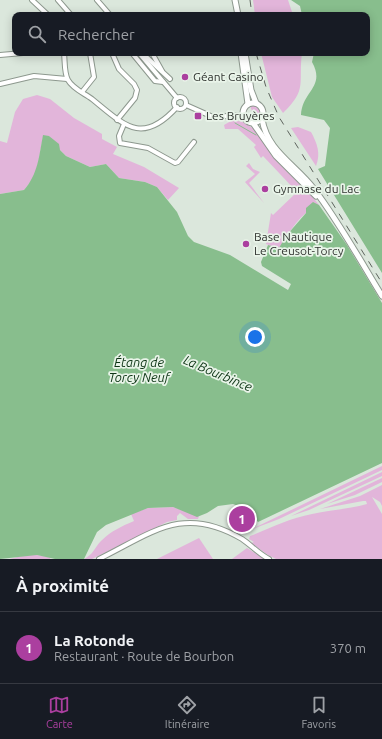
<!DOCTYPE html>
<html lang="fr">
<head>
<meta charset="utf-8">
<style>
	:root { --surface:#171b24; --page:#242831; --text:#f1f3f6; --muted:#9ea1a6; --line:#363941; --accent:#ab3f9f }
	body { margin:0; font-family:Ubuntu,sans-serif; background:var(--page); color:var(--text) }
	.you { position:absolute; left:255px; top:337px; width:14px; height:14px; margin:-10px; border:3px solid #fff; border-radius:50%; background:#1a73e8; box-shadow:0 0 0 6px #1a73e833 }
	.badge { display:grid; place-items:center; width:26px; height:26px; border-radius:50%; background:var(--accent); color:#fff; font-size:13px; font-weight:700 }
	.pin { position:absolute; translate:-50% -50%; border:2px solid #fff; box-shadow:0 1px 4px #0006 }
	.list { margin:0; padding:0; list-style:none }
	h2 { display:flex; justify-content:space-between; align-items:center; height:52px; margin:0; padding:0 16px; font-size:17px }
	h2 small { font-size:13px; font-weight:400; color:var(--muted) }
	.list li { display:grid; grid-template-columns:26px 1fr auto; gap:12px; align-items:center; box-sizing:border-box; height:72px; padding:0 16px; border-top:1px solid var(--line) }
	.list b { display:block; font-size:15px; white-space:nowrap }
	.list p { margin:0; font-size:13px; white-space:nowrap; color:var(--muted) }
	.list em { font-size:13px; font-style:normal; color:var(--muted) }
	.icon { flex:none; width:22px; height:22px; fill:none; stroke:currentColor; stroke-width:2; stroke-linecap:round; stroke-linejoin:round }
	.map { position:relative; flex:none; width:382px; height:559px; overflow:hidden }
	.search { position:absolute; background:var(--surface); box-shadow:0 2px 10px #0003; left:12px; right:12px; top:12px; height:44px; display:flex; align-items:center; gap:10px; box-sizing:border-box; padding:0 14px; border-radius:8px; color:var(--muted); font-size:15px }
	.sheet { height:124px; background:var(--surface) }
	nav { display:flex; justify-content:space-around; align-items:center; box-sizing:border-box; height:56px; border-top:1px solid var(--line); background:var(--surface); font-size:11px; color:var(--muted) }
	nav a { display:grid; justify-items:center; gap:2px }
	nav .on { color:var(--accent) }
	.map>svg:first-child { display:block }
	.green { fill:#e2b5da }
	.water { fill:#88be8d }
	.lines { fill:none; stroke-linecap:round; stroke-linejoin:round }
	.stream { stroke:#88be8d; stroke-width:1 }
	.minor-casing { stroke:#8d988e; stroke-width:6 }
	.major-casing { stroke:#8d988e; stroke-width:7 }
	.minor { stroke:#fff; stroke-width:4 }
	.major { stroke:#fff; stroke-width:5 }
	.rail { stroke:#5e645e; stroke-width:1; stroke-dasharray:7 7; stroke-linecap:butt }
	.poi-dot { fill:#ab3f9f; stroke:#e9f4e9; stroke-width:1.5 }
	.labels { text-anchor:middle; stroke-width:3.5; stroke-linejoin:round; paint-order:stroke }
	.poi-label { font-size:12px; fill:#313531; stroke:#e9f4e9; text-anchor:start }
	.water-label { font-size:13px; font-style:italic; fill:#0d3515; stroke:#e9f4e9 }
</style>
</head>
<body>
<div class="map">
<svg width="382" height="559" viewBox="0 0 382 559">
	<rect width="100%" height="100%" fill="#dbe7dc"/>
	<!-- green -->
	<g class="green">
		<polygon points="253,0 288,0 293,15 255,15"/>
		<path d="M261,53h41c-4,30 6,36 -19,60l-11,-16z"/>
		<polygon points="37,95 50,99 74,118 102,134 102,139 117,147 113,154 144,167 179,188 168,200 157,187 145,182 119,178 106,164 90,167 66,156 60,150 49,136 43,137 37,169 32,180 24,190 0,194 0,141 7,143 15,112 23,99"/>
		<polygon points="252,105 257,106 261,112 260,118 256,121 250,106"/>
		<path d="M231,121h10l15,9 16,26 35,34 12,15c-17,6 -31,28 -40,44l-13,-5 5,-31 2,2 24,-23 -34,-36 -2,2 -7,-11 2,-2 -18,-16h-13l-1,-4z"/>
		<path d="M298,127l13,5c6,11 10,21 5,34l-25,-38z"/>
		<polygon points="249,163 253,169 260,172 249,183 264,203 245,182 255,174 246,166"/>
		<polygon points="382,466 382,470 279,519 250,530"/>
		<polygon points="382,472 382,476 309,510 291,516"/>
		<polygon points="382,478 382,482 355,495 327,504"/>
		<path d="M382,485v21l-2,-4 -8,-5 10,17v45h-106l-8,-4 -17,-12 3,-1 -5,-3 1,-3c21,-8 40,-18 62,-22 18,-4 37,-5 55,-10l-1,-3h-3l-43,8 40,-13z"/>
		<path d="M173,507l26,9 -1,3h-10l-8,-6 -3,3v4l-10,2 -75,37h-8c9,-4 11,-12 17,-18 10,-10 21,-15 33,-20l-3,-7 17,-6z"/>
		<polygon points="199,538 213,559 157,559"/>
		<polygon points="247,548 263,558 264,559 232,559"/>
		<polygon points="25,555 37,555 51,557 50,559 10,559"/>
	</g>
	<!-- water -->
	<g class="water">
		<path d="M291,0h91v273l-64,-104 7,-3 5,-38 -6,-8 -23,-5c1,-24 25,-28 11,-53l2,-9h53v-38h-65l-2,-9z"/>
		<path d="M43,135l6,1 10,8 1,6 6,6 24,11 16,-3 13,14 26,4 12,5 20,25 11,24 6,6 36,13 58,35 3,-6 -29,-18 -1,-4 7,-17 11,3 7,-12 20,-23v-5l7,-6 6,3 28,40 35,58v160l-124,59 -9,-12 -16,-6 -15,2 -11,7 -10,4 -24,-10 -25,1 -42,17 -9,7 -13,27h-29l-18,-4 -37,4v-365l24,-4c14,-16 15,-34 19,-55z"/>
	</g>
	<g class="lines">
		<!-- stream -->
		<polyline class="stream" points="235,123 256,135"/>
		<!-- minor casing -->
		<g class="minor-casing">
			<g id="minor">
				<polyline points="32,0 48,15"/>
				<polyline points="58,0 71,15"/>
				<polyline points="97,0 110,15"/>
				<path d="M64,53c1,8 0,20 4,27 5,9 16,13 24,19 32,26 50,47 85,8"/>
				<polyline points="112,53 119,69 134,84 137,90 135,98 117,120"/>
				<polyline points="132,53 155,81 163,82"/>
				<polyline points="139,53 177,98"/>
				<polyline points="142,53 170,79"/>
				<polyline points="152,53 162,71"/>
				<polyline points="0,55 23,53"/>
				<polyline points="0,84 34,76 67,79"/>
				<polyline points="82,92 94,77 90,53"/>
				<circle cx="180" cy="103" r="6"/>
				<polyline points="186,105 213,117 243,115"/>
				<polyline points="124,124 119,136 120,143 148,148 175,163 178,162 194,142"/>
				<path d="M99,559c53,-26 84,-55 143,-20 9,6 17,15 27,20"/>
			</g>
		</g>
		<!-- major casing -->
		<g class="major-casing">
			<g id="major">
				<polyline points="235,0 238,15"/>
				<polyline points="241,53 248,104"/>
				<polyline points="245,53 251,90 256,103"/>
				<circle cx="253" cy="113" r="10"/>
				<path d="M262,119c5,32 34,46 52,70 25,33 46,71 68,107"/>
				<polyline points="253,123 276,156 316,196"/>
			</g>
		</g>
		<!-- minor -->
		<use href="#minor" class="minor"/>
		<!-- major -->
		<use href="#major" class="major"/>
		<!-- rail -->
		<g class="rail">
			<polyline points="250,0 252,15"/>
			<polyline points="256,53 266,87 279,117 382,283"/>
		</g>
	</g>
	<!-- markers -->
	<g class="poi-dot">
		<circle cx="185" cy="77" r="4"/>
		<rect x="194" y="112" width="8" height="8" rx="2"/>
		<circle cx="265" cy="189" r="4"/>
		<circle cx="246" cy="244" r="4"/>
	</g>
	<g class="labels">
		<!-- poi labels -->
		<g class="poi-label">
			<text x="193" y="81">Géant Casino</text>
			<text x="206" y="120">Les Bruyères</text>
			<text x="273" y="193">Gymnase du Lac</text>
			<text x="254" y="241">Base Nautique<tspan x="254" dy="14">Le Creusot-Torcy</tspan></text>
		</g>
		<!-- water labels -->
		<g class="water-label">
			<text x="139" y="367">Étang de<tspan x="139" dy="15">Torcy Neuf</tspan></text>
			<text transform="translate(218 373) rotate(23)" y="5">La Bourbince</text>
		</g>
	</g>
</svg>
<div class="you"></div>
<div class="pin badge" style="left:242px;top:519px">1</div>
<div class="search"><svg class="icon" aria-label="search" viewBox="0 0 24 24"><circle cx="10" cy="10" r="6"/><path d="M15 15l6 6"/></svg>Rechercher</div>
</div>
<section class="sheet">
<h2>À proximité<small></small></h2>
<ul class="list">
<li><span class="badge">1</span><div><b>La Rotonde</b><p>Restaurant · Route de Bourbon</p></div><em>370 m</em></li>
</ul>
</section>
<nav>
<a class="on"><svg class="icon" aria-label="map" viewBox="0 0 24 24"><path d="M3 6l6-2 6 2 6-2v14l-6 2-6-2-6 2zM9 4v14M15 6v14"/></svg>Carte</a>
<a><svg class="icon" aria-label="directions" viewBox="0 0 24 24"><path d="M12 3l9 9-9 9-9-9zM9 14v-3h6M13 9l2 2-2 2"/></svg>Itinéraire</a>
<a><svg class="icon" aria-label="saved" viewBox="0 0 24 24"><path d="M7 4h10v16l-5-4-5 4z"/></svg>Favoris</a>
</nav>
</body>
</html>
